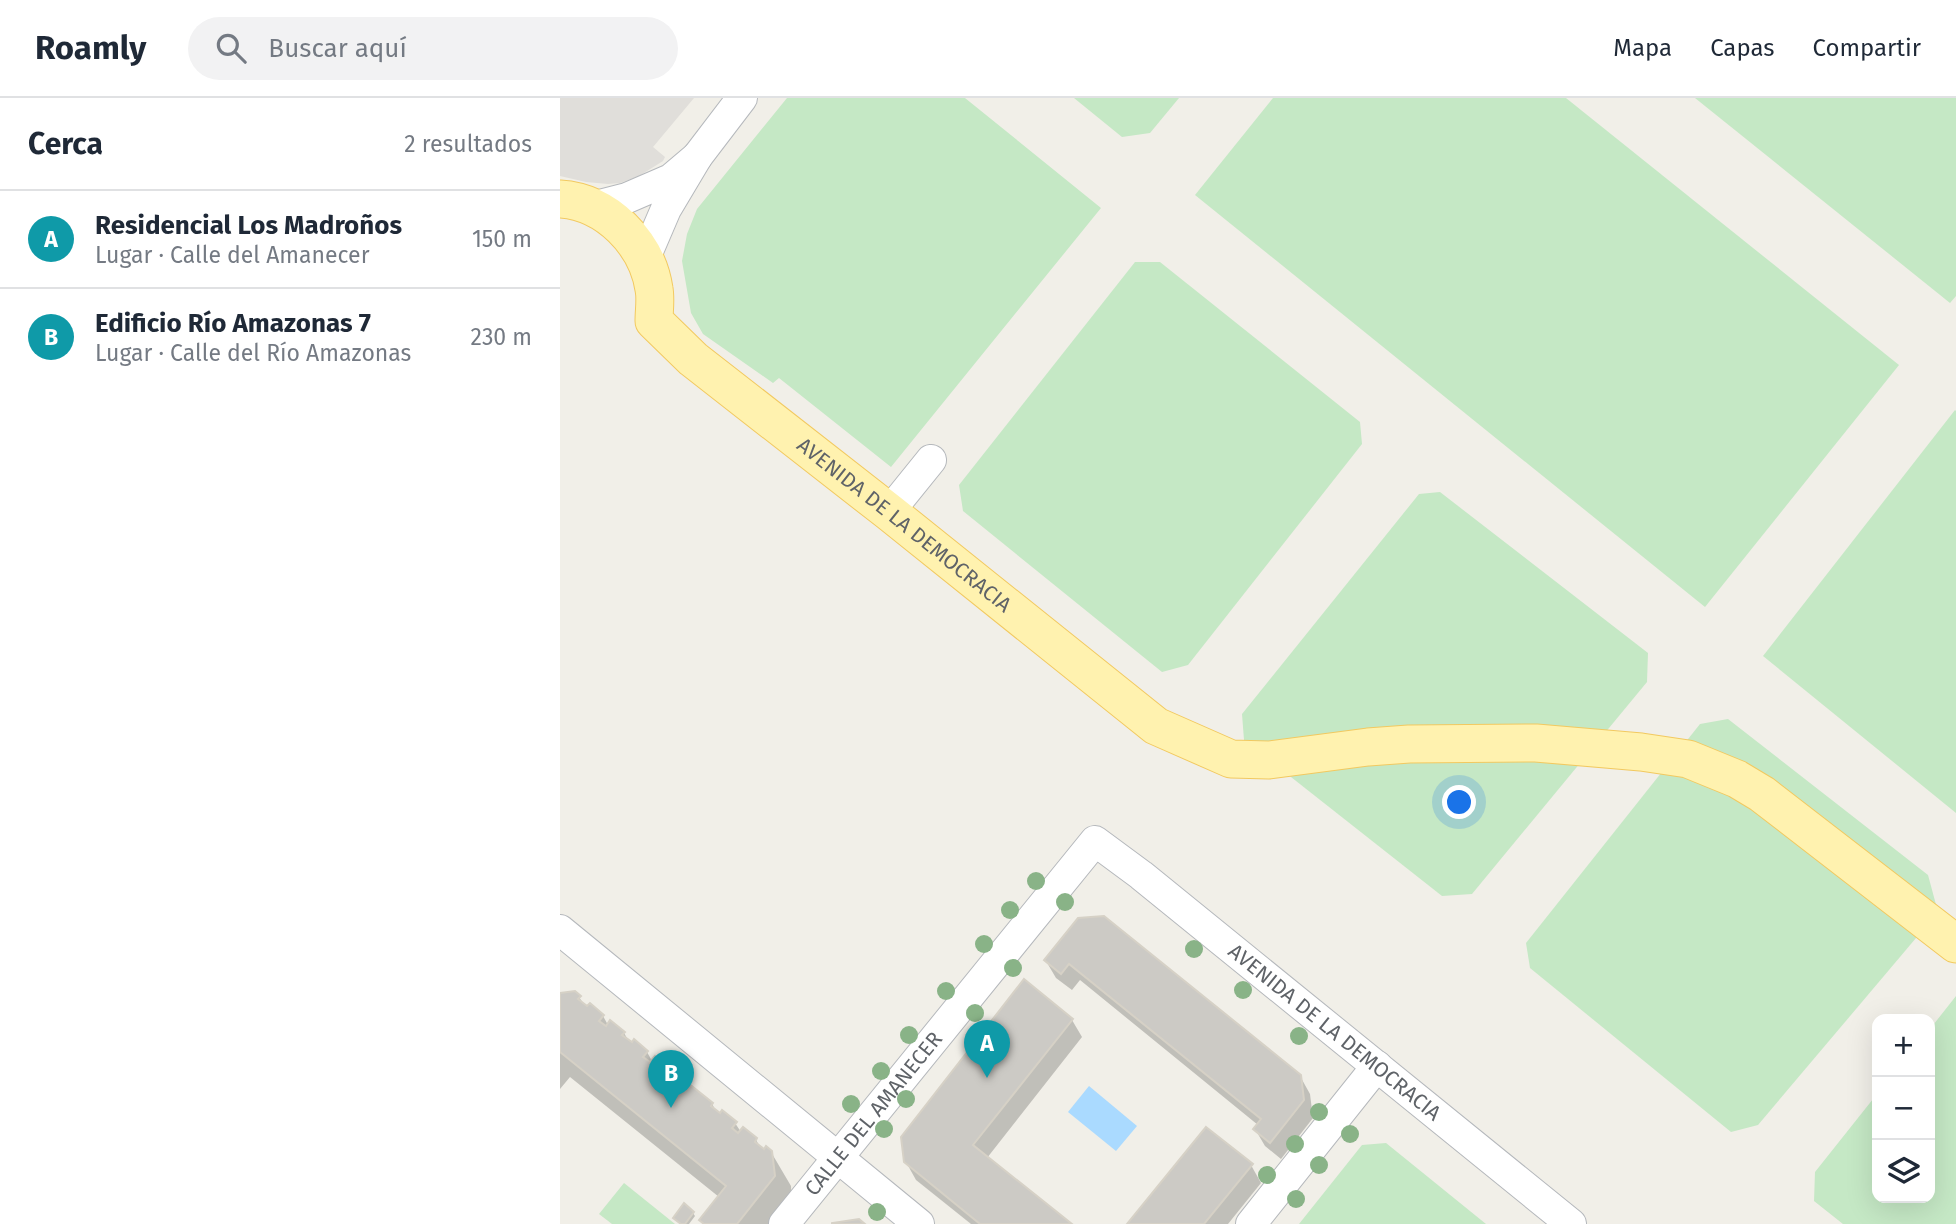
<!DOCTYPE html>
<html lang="es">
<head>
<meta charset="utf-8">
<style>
	:root { --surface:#fff; --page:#f2f2f3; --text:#1f2937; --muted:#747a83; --line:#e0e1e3; --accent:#111827 }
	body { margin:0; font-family:"Fira Sans",sans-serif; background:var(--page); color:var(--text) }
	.controls { position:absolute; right:21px; bottom:21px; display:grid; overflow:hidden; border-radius:14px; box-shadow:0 7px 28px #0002 }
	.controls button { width:63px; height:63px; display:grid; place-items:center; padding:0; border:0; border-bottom:2px solid var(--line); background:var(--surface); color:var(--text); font:35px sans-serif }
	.you { position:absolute; left:900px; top:705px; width:24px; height:24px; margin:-18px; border:5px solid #fff; border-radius:50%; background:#1a73e8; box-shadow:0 0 0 10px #1a73e833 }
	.badge { display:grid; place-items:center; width:46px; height:46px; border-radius:50%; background:var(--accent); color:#fff; font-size:23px; font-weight:700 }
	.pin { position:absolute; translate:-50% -58px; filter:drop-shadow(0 2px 4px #0008) }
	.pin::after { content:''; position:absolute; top:37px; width:24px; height:21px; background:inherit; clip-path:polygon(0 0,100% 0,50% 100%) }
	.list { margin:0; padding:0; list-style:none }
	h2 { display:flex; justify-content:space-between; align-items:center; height:91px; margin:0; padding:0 28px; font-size:30px }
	h2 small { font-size:23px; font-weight:400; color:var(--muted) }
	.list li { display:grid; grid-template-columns:46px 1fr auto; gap:21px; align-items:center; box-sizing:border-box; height:98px; padding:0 28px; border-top:2px solid var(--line) }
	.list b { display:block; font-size:26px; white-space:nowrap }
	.list p { margin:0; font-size:23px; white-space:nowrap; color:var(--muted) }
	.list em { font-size:23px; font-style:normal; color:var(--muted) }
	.icon { flex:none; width:38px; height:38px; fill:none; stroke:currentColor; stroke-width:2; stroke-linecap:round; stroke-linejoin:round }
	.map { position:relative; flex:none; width:1396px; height:1126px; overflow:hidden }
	header { display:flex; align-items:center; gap:42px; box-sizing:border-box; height:98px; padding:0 35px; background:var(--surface); border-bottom:2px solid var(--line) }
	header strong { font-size:33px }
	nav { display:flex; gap:38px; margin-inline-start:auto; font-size:24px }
	.search { width:490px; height:63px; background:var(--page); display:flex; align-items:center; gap:18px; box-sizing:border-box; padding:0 24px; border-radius:38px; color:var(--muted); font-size:26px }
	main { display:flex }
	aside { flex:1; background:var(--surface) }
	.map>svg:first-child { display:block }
	.industrial { fill:#e0deda }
	.green { fill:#c5e8c5 }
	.water { fill:#aadaff }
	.shadow { fill:#0003 }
	.building { fill:#cccac5; stroke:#d6d1c6; stroke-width:2 }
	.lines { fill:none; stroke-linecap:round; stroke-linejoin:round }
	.minor-casing { stroke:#b5b8bc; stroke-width:32 }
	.major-casing { stroke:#f2c960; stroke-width:39 }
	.minor { stroke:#fff; stroke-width:30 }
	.major { stroke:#fff2af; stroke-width:37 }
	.tree { fill:#89b387 }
	.labels { text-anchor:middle; stroke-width:5; stroke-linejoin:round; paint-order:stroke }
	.street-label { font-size:21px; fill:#5f6368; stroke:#fff }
</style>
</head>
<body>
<header>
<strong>Roamly</strong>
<div class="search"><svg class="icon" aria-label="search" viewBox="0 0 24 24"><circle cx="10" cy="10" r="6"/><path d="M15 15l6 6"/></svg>Buscar aquí</div>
<nav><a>Mapa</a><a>Capas</a><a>Compartir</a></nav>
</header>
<main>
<aside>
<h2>Cerca<small>2 resultados</small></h2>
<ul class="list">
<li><span class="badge" style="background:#0f9aa8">A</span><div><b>Residencial Los Madroños</b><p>Lugar · Calle del Amanecer</p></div><em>150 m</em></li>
<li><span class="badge" style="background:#0f9aa8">B</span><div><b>Edificio Río Amazonas 7</b><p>Lugar · Calle del Río Amazonas</p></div><em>230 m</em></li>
</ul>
</aside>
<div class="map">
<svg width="1396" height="1126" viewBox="0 0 1396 1126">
	<rect width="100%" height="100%" fill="#f1efe8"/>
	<!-- industrial -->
	<polygon class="industrial" points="0,0 134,0 93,49 105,59 103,63 79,78 60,85 48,86 26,84 0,78"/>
	<!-- green -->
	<g class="green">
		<polygon points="227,0 405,0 541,110 331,369 219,280 213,285 143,236 131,215 122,163 127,136 137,111"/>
		<polygon points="514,0 619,0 590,35 562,39"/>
		<polygon points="713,0 1006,0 1339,267 1145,509 635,97"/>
		<polygon points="1135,0 1396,0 1396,198 1390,205"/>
		<polygon points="575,164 600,164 800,324 802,346 628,567 602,574 403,413 399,387"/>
		<polygon points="1395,312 1396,313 1396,715 1203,558"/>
		<polygon points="880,394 1088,555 1087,584 912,796 882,798 684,642 682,616 859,396"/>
		<polygon points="1168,621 1368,777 1378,814 1198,1027 1171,1034 970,870 966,845 1140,626"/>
		<polygon points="1396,898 1396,1126 1283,1126 1254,1103 1255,1074 1317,996 1317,1100 1370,1100 1370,931"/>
		<polygon points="826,1045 926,1126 739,1126 802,1047"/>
		<polygon points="64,1085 115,1126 52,1126 39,1116"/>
	</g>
	<!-- water -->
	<polygon class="water" points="529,988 577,1028 556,1053 508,1014"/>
	<!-- shadow -->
	<g class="shadow">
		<polygon points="519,822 740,978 750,996 753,1020 721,1061 705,1048 695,1031 698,1027 520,882 512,892 496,880 486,863"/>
		<polygon points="0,896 19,899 25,908 43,918 48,927 64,935 70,945 87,954 92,963 95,960 108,970 113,980 152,1006 158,1016 175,1025 181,1034 196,1042 202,1052 211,1054 231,1088 232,1115 223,1126 143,1126 141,1122 159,1099 10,979 0,991"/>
		<polygon points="512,922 522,939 427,1060 509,1126 411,1126 356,1082 346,1064"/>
		<polygon points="691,1067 701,1085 668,1126 569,1126"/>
		<polygon points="133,1115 135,1118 129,1126 120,1126 115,1120"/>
	</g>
	<!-- building -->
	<g class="building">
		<polygon points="544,818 741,977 744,1002 710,1045 693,1031 701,1021 509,866 501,876 484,862 518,820"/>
		<polygon points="464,881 513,921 413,1047 512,1126 420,1126 344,1064 341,1039"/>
		<polygon points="15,893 21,898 18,901 27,908 30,905 44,917 39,923 46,928 50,922 65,934 62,937 72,944 74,941 88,953 83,959 90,964 95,958 109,969 106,972 116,979 118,977 153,1005 151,1008 160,1015 162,1012 177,1024 172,1030 178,1035 183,1029 197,1040 195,1044 204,1051 206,1048 212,1053 215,1078 177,1126 144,1126 139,1122 166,1088 0,954 0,895"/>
		<polygon points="646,1029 693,1066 644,1126 567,1126"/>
		<polygon points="124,1105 134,1114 125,1126 121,1126 113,1120"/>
		<polygon points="299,1121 305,1126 272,1126 272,1125"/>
	</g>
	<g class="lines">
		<!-- minor casing -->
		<g class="minor-casing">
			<g id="minor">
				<polyline points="137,59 182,0"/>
				<polyline points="32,109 67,100 111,81 137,59 106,111 85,160"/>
				<polyline points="329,414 371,362"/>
				<polyline points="0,832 359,1126"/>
				<path id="s1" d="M224,1126l311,-383 46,34 430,349"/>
				<polyline points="691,1126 817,968"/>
			</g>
		</g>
		<!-- major casing -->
		<g class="major-casing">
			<g id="major">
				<path id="s2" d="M0,101c47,3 87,44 94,90 2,10 0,22 0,32l39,38 196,153 267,214 75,33 38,1 99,-13 41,-3 127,-1 105,9 47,7 49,20 25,15 194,150"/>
			</g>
		</g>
		<!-- minor -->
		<use href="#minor" class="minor"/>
		<!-- major -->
		<use href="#major" class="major"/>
	</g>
	<!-- trees -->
	<g class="tree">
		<circle cx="476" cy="783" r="9"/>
		<circle cx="505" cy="804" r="9"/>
		<circle cx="450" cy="812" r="9"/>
		<circle cx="424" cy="846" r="9"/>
		<circle cx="634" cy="851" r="9"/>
		<circle cx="453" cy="870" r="9"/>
		<circle cx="683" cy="892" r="9"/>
		<circle cx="386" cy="893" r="9"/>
		<circle cx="415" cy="915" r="9"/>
		<circle cx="349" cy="937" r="9"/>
		<circle cx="739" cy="938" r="9"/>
		<circle cx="321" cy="973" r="9"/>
		<circle cx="346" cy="1001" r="9"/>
		<circle cx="291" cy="1006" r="9"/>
		<circle cx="759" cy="1014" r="9"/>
		<circle cx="324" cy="1031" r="9"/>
		<circle cx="790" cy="1036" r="9"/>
		<circle cx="735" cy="1046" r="9"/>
		<circle cx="759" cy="1067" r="9"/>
		<circle cx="707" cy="1077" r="9"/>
		<circle cx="736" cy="1101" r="9"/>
		<circle cx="317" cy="1114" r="9"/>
	</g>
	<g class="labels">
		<!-- street labels -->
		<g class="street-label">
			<text dy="7" stroke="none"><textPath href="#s2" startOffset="495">AVENIDA DE LA DEMOCRACIA</textPath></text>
			<text dy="7" stroke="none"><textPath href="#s1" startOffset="800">AVENIDA DE LA DEMOCRACIA</textPath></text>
			<text dy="7" stroke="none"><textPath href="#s1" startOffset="142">CALLE DEL AMANECER</textPath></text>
		</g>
	</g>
</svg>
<div class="controls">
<button>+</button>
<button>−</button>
<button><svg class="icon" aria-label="layers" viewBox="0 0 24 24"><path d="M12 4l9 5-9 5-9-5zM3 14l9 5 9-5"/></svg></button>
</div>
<div class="you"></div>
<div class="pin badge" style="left:427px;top:980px;background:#0f9aa8">A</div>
<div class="pin badge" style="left:111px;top:1010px;background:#0f9aa8">B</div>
</div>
</main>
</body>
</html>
